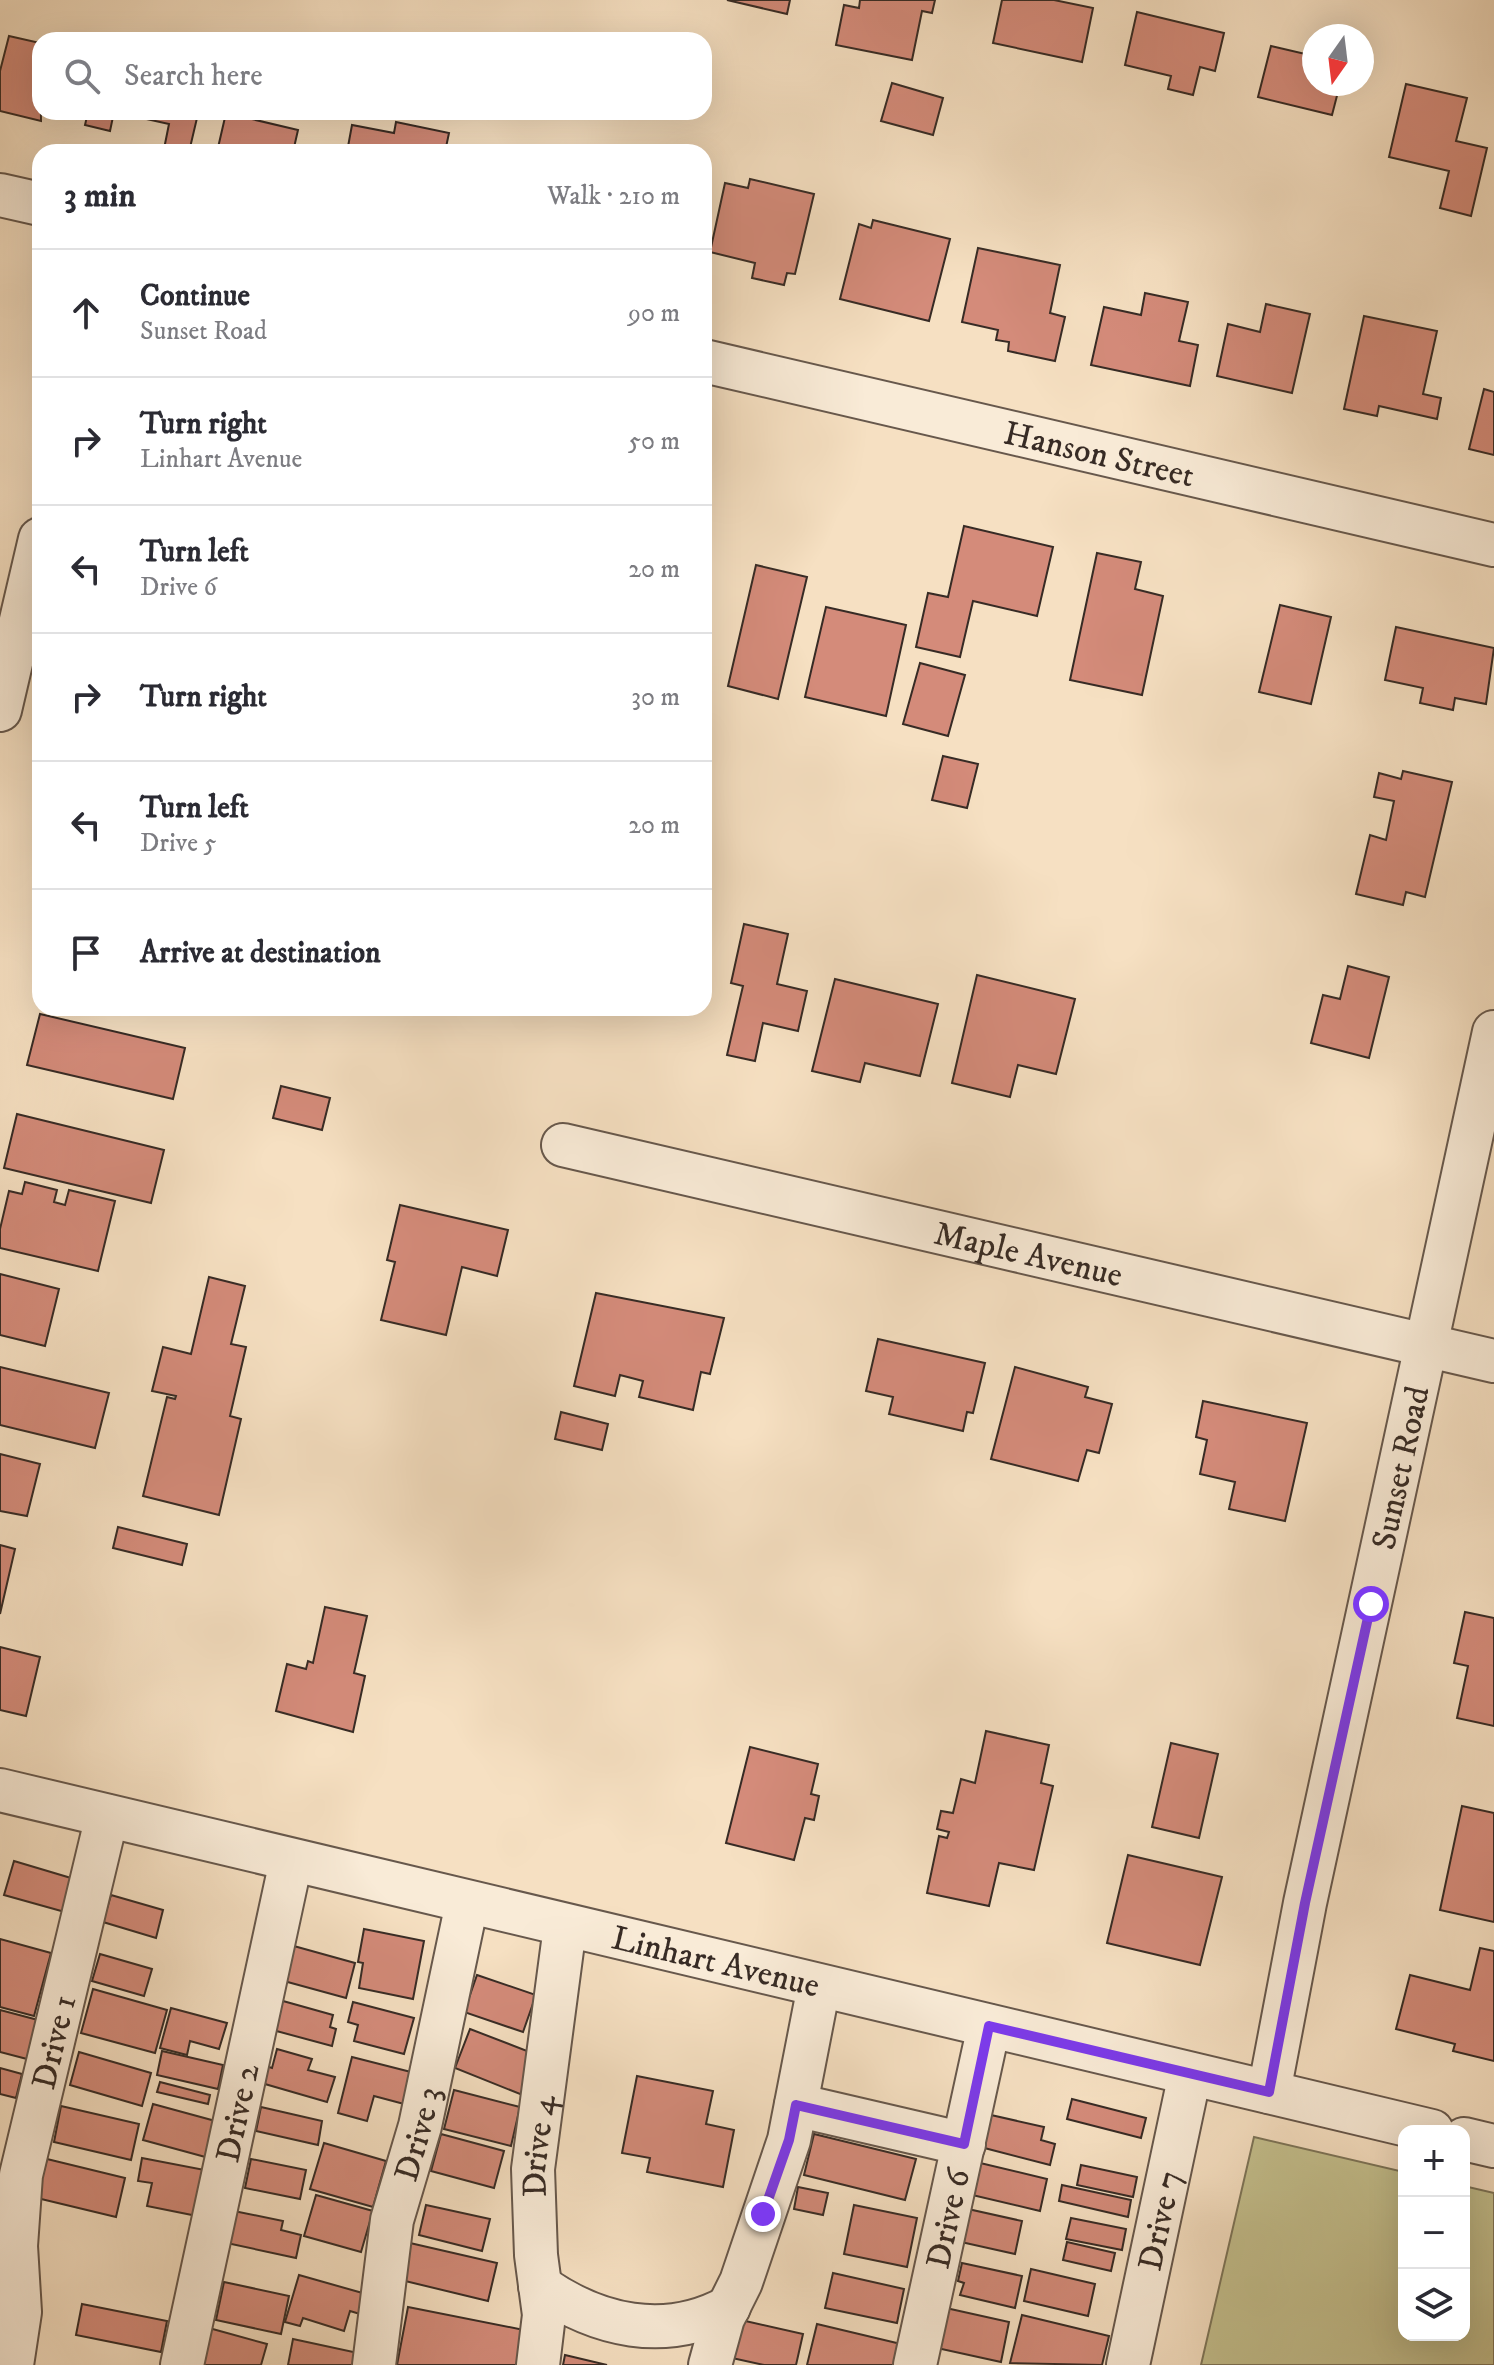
<!DOCTYPE html>
<html lang="en">
<head>
<meta charset="utf-8">
<style>
	:root { --surface:#fff; --page:#f2f2f3; --text:#2b2b33; --muted:#7c7c81; --line:#e1e1e2 }
	body { margin:0; font-family:"IM FELL DW Pica",serif; background:var(--page); color:var(--text) }
	.controls { position:absolute; right:24px; bottom:24px; display:grid; overflow:hidden; border-radius:16px; box-shadow:0 8px 32px #0002 }
	.controls button { width:72px; height:72px; display:grid; place-items:center; padding:0; border:0; border-bottom:2px solid var(--line); background:var(--surface); color:var(--text); font:40px sans-serif }
	.compass { position:absolute; left:1302px; top:24px; width:72px; height:72px; border-radius:50%; background:var(--surface); box-shadow:0 8px 32px #0002; rotate:194deg }
	.stop { position:absolute; width:24px; height:24px; margin:-18px; border:6px solid #7c3aed; border-radius:50%; background:#fff }
	.stop.end { background:#7c3aed; border-color:#fff; box-shadow:0 2px 8px #0008 }
	.list { margin:0; padding:0; list-style:none }
	h2 { display:flex; justify-content:space-between; align-items:center; height:104px; margin:0; padding:0 32px; font-size:34px }
	h2 small { font-size:26px; font-weight:400; color:var(--muted) }
	.list li { display:grid; grid-template-columns:52px 1fr auto; gap:24px; align-items:center; box-sizing:border-box; height:128px; padding:0 32px; border-top:2px solid var(--line) }
	.list b { display:block; font-size:30px; white-space:nowrap }
	.list p { margin:0; font-size:26px; white-space:nowrap; color:var(--muted) }
	.list em { font-size:26px; font-style:normal; color:var(--muted) }
	.icon { flex:none; width:44px; height:44px; fill:none; stroke:currentColor; stroke-width:2; stroke-linecap:round; stroke-linejoin:round }
	.map { position:relative; flex:none; width:1494px; height:2365px; overflow:hidden }
	.search { position:absolute; background:var(--surface); box-shadow:0 8px 32px #0002; left:32px; top:32px; width:680px; height:88px; display:flex; align-items:center; gap:20px; box-sizing:border-box; padding:0 28px; border-radius:24px; color:var(--muted); font-size:30px }
	.panel { position:absolute; background:var(--surface); box-shadow:0 8px 32px #0002; left:32px; top:144px; width:680px; height:872px; border-radius:24px }
	.map>svg:first-child { display:block }
	.green { fill:#c4c08e; stroke:#7e765a; stroke-width:2 }
	.building { fill:#d48b7a; stroke:#372b25; stroke-width:2 }
	.lines { fill:none; stroke-linecap:round; stroke-linejoin:round }
	.minor-casing { stroke:#67584c; stroke-width:46 }
	.minor { stroke:#f9ebd7; stroke-width:42 }
	.route { stroke:#7c3aed; stroke-width:10 }
	.labels { text-anchor:middle; stroke-width:8; stroke-linejoin:round; paint-order:stroke }
	.street-label { font-size:34px; fill:#372b25; stroke:#f9ebd7 }
</style>
</head>
<body>
<div class="map">
<svg width="1494" height="2365" viewBox="0 0 1494 2365">
	<rect width="100%" height="100%" fill="#f6e0c2"/>
	<filter id="stains"><feTurbulence type="fractalNoise" baseFrequency=".0025" numOctaves="4"/><feColorMatrix values="0 0 0 0 .2 0 0 0 0 .09 0 0 0 0 .02 0 0 0 .5 -.17"/></filter>
	<radialGradient id="worn" r=".72"><stop offset=".6" stop-color="#630" stop-opacity="0"/><stop offset="1" stop-color="#630" stop-opacity=".3"/></radialGradient>
	<!-- green -->
	<polygon class="green" points="1254,2137 1404,2172 1404,2335 1464,2335 1464,2186 1494,2193 1494,2365 1201,2365"/>
	<!-- building -->
	<g class="building">
		<polygon points="727,0 790,0 787,14"/>
		<polygon points="860,0 935,0 932,13 922,11 912,60 836,45 844,5 859,8"/>
		<polygon points="1002,0 1054,0 1093,8 1082,62 993,43"/>
		<polygon points="1137,12 1224,33 1215,71 1200,67 1193,95 1168,89 1171,76 1125,65"/>
		<polygon points="9,36 40,43 41,121 0,111 0,71"/>
		<polygon points="1271,46 1314,56 1314,84 1340,84 1332,115 1258,97"/>
		<polygon points="892,83 943,98 933,135 881,121"/>
		<polygon points="1406,84 1467,98 1456,141 1487,148 1471,216 1440,208 1449,171 1389,157"/>
		<polygon points="88,112 114,112 110,131 85,125"/>
		<polygon points="115,112 173,112 197,118 189,152 164,149 169,124"/>
		<polygon points="226,113 298,130 293,152 217,152"/>
		<polygon points="396,122 449,133 445,152 347,152 352,125 394,133"/>
		<polygon points="750,179 814,194 795,274 787,273 784,285 752,278 755,263 710,252 725,183 748,188"/>
		<polygon points="873,220 950,239 929,321 840,299 859,224 871,228"/>
		<polygon points="978,248 1060,265 1050,313 1065,317 1055,361 1008,351 1009,342 996,340 998,330 962,322"/>
		<polygon points="1145,293 1188,302 1179,341 1198,345 1190,386 1091,365 1104,307 1141,315"/>
		<polygon points="1266,304 1310,314 1292,393 1217,376 1228,324 1260,332"/>
		<polygon points="1364,316 1437,331 1423,394 1441,398 1437,419 1379,406 1377,416 1344,409"/>
		<polygon points="1484,389 1494,392 1494,455 1469,449"/>
		<polygon points="964,526 1053,547 1037,616 973,601 960,657 916,647 928,593 948,597"/>
		<polygon points="1097,553 1141,562 1135,589 1163,596 1142,695 1070,680"/>
		<polygon points="756,565 807,577 778,699 728,686"/>
		<polygon points="1280,605 1331,617 1311,704 1259,692"/>
		<polygon points="826,607 906,625 886,716 805,697"/>
		<polygon points="1396,627 1494,648 1486,704 1455,698 1453,710 1420,703 1423,688 1385,680"/>
		<polygon points="920,663 965,675 948,736 903,724"/>
		<polygon points="943,756 978,764 967,808 932,800"/>
		<polygon points="1403,771 1452,782 1425,897 1406,892 1403,905 1356,894 1370,835 1386,840 1394,801 1374,797 1379,773 1401,779"/>
		<polygon points="744,924 788,934 777,984 807,991 798,1031 763,1023 755,1061 727,1055 743,986 731,983"/>
		<polygon points="1348,966 1389,977 1369,1058 1311,1043 1323,995 1340,999"/>
		<polygon points="977,975 1075,999 1056,1074 1018,1065 1010,1097 952,1083"/>
		<polygon points="835,979 938,1004 920,1076 865,1063 860,1082 812,1071"/>
		<polygon points="40,1014 185,1048 173,1099 27,1065"/>
		<polygon points="281,1086 330,1098 322,1130 273,1118"/>
		<polygon points="17,1114 164,1150 151,1203 4,1168"/>
		<polygon points="25,1182 57,1190 54,1202 65,1205 69,1190 115,1201 98,1271 0,1248 0,1229 9,1191 22,1194"/>
		<polygon points="400,1205 508,1230 497,1276 462,1267 446,1335 381,1320 395,1262 387,1260"/>
		<polygon points="0,1274 59,1289 45,1346 0,1335"/>
		<polygon points="209,1277 245,1286 231,1344 246,1347 230,1416 241,1419 219,1515 143,1496 167,1397 175,1399 176,1396 152,1391 163,1347 191,1354"/>
		<polygon points="596,1293 724,1318 710,1374 701,1372 693,1410 639,1397 643,1381 620,1375 615,1396 574,1386"/>
		<polygon points="878,1339 985,1363 973,1413 967,1412 963,1431 889,1414 893,1397 866,1391"/>
		<polygon points="0,1367 109,1393 95,1448 0,1425"/>
		<polygon points="1015,1367 1088,1387 1085,1397 1112,1404 1099,1453 1087,1450 1078,1481 991,1459"/>
		<polygon points="1203,1401 1307,1423 1285,1521 1229,1509 1235,1482 1200,1474 1207,1440 1196,1437"/>
		<polygon points="561,1412 608,1424 602,1450 555,1439"/>
		<polygon points="0,1454 40,1464 27,1516 0,1511"/>
		<polygon points="118,1527 187,1544 182,1565 113,1548"/>
		<polygon points="0,1545 15,1549 0,1614"/>
		<polygon points="325,1607 367,1616 354,1673 365,1676 353,1732 276,1711 287,1664 306,1669 308,1661 313,1663"/>
		<polygon points="1465,1612 1494,1618 1494,1726 1457,1718 1468,1666 1454,1663"/>
		<polygon points="0,1647 40,1657 26,1716 0,1710"/>
		<polygon points="986,1731 1049,1745 1041,1783 1053,1786 1034,1870 999,1863 989,1906 927,1893 939,1836 947,1838 949,1832 937,1829 941,1811 953,1813 961,1779 975,1783"/>
		<polygon points="1171,1743 1218,1754 1199,1838 1152,1827"/>
		<polygon points="750,1747 818,1764 811,1794 819,1796 814,1820 805,1818 794,1860 726,1843"/>
		<polygon points="1462,1806 1494,1813 1494,1922 1440,1910"/>
		<polygon points="1128,1855 1222,1877 1200,1965 1107,1943"/>
		<polygon points="14,1861 81,1881 72,1914 4,1895"/>
		<polygon points="111,1895 163,1910 156,1938 103,1922"/>
		<polygon points="364,1929 424,1941 413,1999 359,1988 363,1963 358,1962"/>
		<polygon points="0,1939 51,1953 34,2016 0,2007"/>
		<polygon points="283,1943 355,1963 346,1998 273,1978"/>
		<polygon points="1480,1948 1494,1951 1494,2061 1453,2051 1455,2044 1396,2029 1410,1975 1470,1990"/>
		<polygon points="100,1954 152,1969 144,1996 92,1981"/>
		<polygon points="477,1975 536,1995 523,2032 464,2012"/>
		<polygon points="93,1989 167,2010 155,2053 81,2033"/>
		<polygon points="283,2001 333,2015 330,2027 336,2029 332,2046 269,2029"/>
		<polygon points="353,2002 414,2018 404,2054 354,2041 358,2025 348,2022"/>
		<polygon points="171,2008 227,2023 219,2049 190,2041 187,2055 160,2048"/>
		<polygon points="0,2010 38,2020 27,2059 0,2052"/>
		<polygon points="470,2029 540,2056 525,2096 455,2068"/>
		<polygon points="277,2049 312,2059 308,2070 335,2077 327,2102 258,2082 263,2065 272,2068"/>
		<polygon points="162,2051 223,2065 218,2089 157,2075"/>
		<polygon points="79,2052 151,2073 142,2106 70,2085"/>
		<polygon points="352,2057 411,2072 404,2104 374,2096 367,2121 338,2113"/>
		<polygon points="0,2068 22,2074 16,2098 0,2094"/>
		<polygon points="637,2076 713,2091 706,2124 734,2130 723,2187 647,2172 650,2158 622,2153"/>
		<polygon points="160,2082 210,2095 208,2104 157,2092"/>
		<polygon points="454,2090 520,2107 511,2146 444,2129"/>
		<polygon points="1072,2099 1146,2118 1141,2138 1067,2119"/>
		<polygon points="153,2104 219,2122 209,2158 143,2140"/>
		<polygon points="61,2106 139,2124 131,2160 54,2142"/>
		<polygon points="261,2107 322,2121 318,2145 256,2131"/>
		<polygon points="991,2115 1044,2127 1041,2140 1055,2144 1050,2165 973,2145"/>
		<polygon points="441,2134 504,2151 494,2188 431,2171"/>
		<polygon points="814,2134 916,2159 905,2200 804,2175"/>
		<polygon points="324,2143 386,2161 373,2207 310,2189"/>
		<polygon points="142,2158 215,2172 207,2218 147,2206 152,2183 138,2181"/>
		<polygon points="47,2159 125,2178 116,2217 37,2198"/>
		<polygon points="251,2159 306,2170 300,2199 245,2188"/>
		<polygon points="976,2162 1047,2179 1040,2211 968,2194"/>
		<polygon points="1081,2165 1137,2177 1133,2197 1077,2185"/>
		<polygon points="1062,2185 1131,2200 1128,2217 1059,2201"/>
		<polygon points="798,2187 828,2193 823,2215 794,2209"/>
		<polygon points="316,2195 373,2211 361,2252 304,2236"/>
		<polygon points="426,2205 490,2219 482,2251 419,2235"/>
		<polygon points="854,2205 917,2218 907,2267 844,2254"/>
		<polygon points="968,2209 1022,2221 1015,2254 961,2242"/>
		<polygon points="229,2210 283,2221 281,2230 301,2235 296,2258 222,2242"/>
		<polygon points="1071,2218 1126,2229 1122,2250 1066,2239"/>
		<polygon points="1067,2242 1115,2253 1111,2271 1063,2260"/>
		<polygon points="410,2243 497,2263 488,2301 401,2280"/>
		<polygon points="962,2263 1022,2276 1015,2308 960,2295 964,2283 958,2281"/>
		<polygon points="1031,2269 1095,2284 1088,2316 1024,2301"/>
		<polygon points="833,2273 904,2289 897,2323 825,2308"/>
		<polygon points="299,2275 366,2294 360,2314 350,2311 344,2331 303,2318 300,2326 285,2322"/>
		<polygon points="224,2282 289,2296 281,2334 216,2320"/>
		<polygon points="82,2304 167,2321 161,2352 76,2335"/>
		<polygon points="408,2307 524,2330 517,2365 397,2365"/>
		<polygon points="946,2308 1009,2322 1001,2362 937,2348"/>
		<polygon points="1022,2315 1109,2336 1102,2365 1010,2363"/>
		<polygon points="741,2320 803,2334 796,2365 764,2365 732,2358"/>
		<polygon points="817,2324 901,2344 896,2365 807,2365"/>
		<polygon points="209,2328 267,2344 261,2365 200,2365"/>
		<polygon points="293,2339 358,2353 356,2365 288,2365"/>
		<polygon points="565,2355 607,2365 563,2365"/>
	</g>
	<g class="lines">
		<!-- minor casing -->
		<g class="minor-casing">
			<g id="minor">
				<polyline points="0,195 40,204"/>
				<path id="s1" d="M704,361l790,184"/>
				<polyline points="0,710 40,539"/>
				<path id="s2" d="M563,1145l931,216"/>
				<path id="s3" d="M0,1790l1432,341"/>
				<path id="s4" d="M1269,2092l36,-189 189,-871"/>
				<polyline points="796,2105 964,2144"/>
				<polyline points="1464,2139 1494,2146"/>
				<path d="M540,2286c57,40 125,56 189,21"/>
				<path id="s5" d="M12,2365l8,-53 -4,-66 5,-71 86,-359"/>
				<path id="s6" d="M182,2365l109,-504"/>
				<path id="s7" d="M374,2365l18,-145 28,-94 47,-223"/>
				<path id="s8" d="M538,2365l6,-50 -8,-60 -3,-86 32,-242"/>
				<polyline points="710,2365 723,2318 741,2282 789,2140 819,1986"/>
				<path id="s9" d="M915,2365l74,-339"/>
				<path id="s10" d="M1128,2365l62,-291"/>
			</g>
		</g>
		<!-- minor -->
		<use href="#minor" class="minor"/>
	</g>
	<g class="lines">
		<!-- route -->
		<polyline class="route" points="763,2214 789,2140 796,2105 964,2144 989,2026 1269,2092 1305,1903 1371,1604"/>
	</g>
	<g class="labels">
		<!-- street labels -->
		<g class="street-label">
			<text dy="12" stroke="none"><textPath href="#s1" startOffset="406">Hanson Street</textPath></text>
			<text dy="12" stroke="none"><textPath href="#s2" startOffset="478">Maple Avenue</textPath></text>
			<text dy="12" stroke="none"><textPath href="#s4" startOffset="638">Sunset Road</textPath></text>
			<text dy="12" stroke="none"><textPath href="#s3" startOffset="736">Linhart Avenue</textPath></text>
			<text dy="12" stroke="none"><textPath href="#s5" startOffset="328">Drive 1</textPath></text>
			<text dy="12" stroke="none"><textPath href="#s6" startOffset="258">Drive 2</textPath></text>
			<text dy="12" stroke="none"><textPath href="#s7" startOffset="236">Drive 3</textPath></text>
			<text dy="12" stroke="none"><textPath href="#s8" startOffset="220">Drive 4</textPath></text>
			<text dy="12" stroke="none"><textPath href="#s9" startOffset="150">Drive 6</textPath></text>
			<text dy="12" stroke="none"><textPath href="#s10" startOffset="148">Drive 7</textPath></text>
		</g>
	</g>
	<rect width="100%" height="100%" filter="url(#stains)"/>
	<rect width="100%" height="100%" fill="url(#worn)"/>
</svg>
<div class="controls">
<button>+</button>
<button>−</button>
<button><svg class="icon" aria-label="layers" viewBox="0 0 24 24"><path d="M12 4l9 5-9 5-9-5zM3 14l9 5 9-5"/></svg></button>
</div>
<svg class="compass" viewBox="-18 -18 36 36"><path d="M0-13l5 13h-10z" fill="#e53935"/><path d="M0 13l5-13h-10z" fill="#7c7c81"/></svg>
<div class="stop" style="left:1371px;top:1604px"></div>
<div class="stop end" style="left:763px;top:2214px"></div>
<div class="search"><svg class="icon" aria-label="search" viewBox="0 0 24 24"><circle cx="10" cy="10" r="6"/><path d="M15 15l6 6"/></svg>Search here</div>
<section class="panel">
<h2>3 min<small>Walk · 210 m</small></h2>
<ul class="list">
<li><svg class="icon" aria-label="ahead" viewBox="0 0 24 24"><path d="M12 20V5M6 11l6-6 6 6"/></svg><div><b>Continue</b><p>Sunset Road</p></div><em>90 m</em></li>
<li><svg class="icon" aria-label="right" viewBox="0 0 24 24"><path d="M7 20v-9h11M14 6l5 5-5 5"/></svg><div><b>Turn right</b><p>Linhart Avenue</p></div><em>50 m</em></li>
<li><svg class="icon" aria-label="left" viewBox="0 0 24 24"><path d="M17 20v-9H6M10 6l-5 5 5 5"/></svg><div><b>Turn left</b><p>Drive 6</p></div><em>20 m</em></li>
<li><svg class="icon" aria-label="right" viewBox="0 0 24 24"><path d="M7 20v-9h11M14 6l5 5-5 5"/></svg><div><b>Turn right</b></div><em>30 m</em></li>
<li><svg class="icon" aria-label="left" viewBox="0 0 24 24"><path d="M17 20v-9H6M10 6l-5 5 5 5"/></svg><div><b>Turn left</b><p>Drive 5</p></div><em>20 m</em></li>
<li><svg class="icon" aria-label="arrive" viewBox="0 0 24 24"><path d="M6 21V4h12l-3 4 3 4H6"/></svg><div><b>Arrive at destination</b></div></li>
</ul>
</section>
</div>
</body>
</html>
